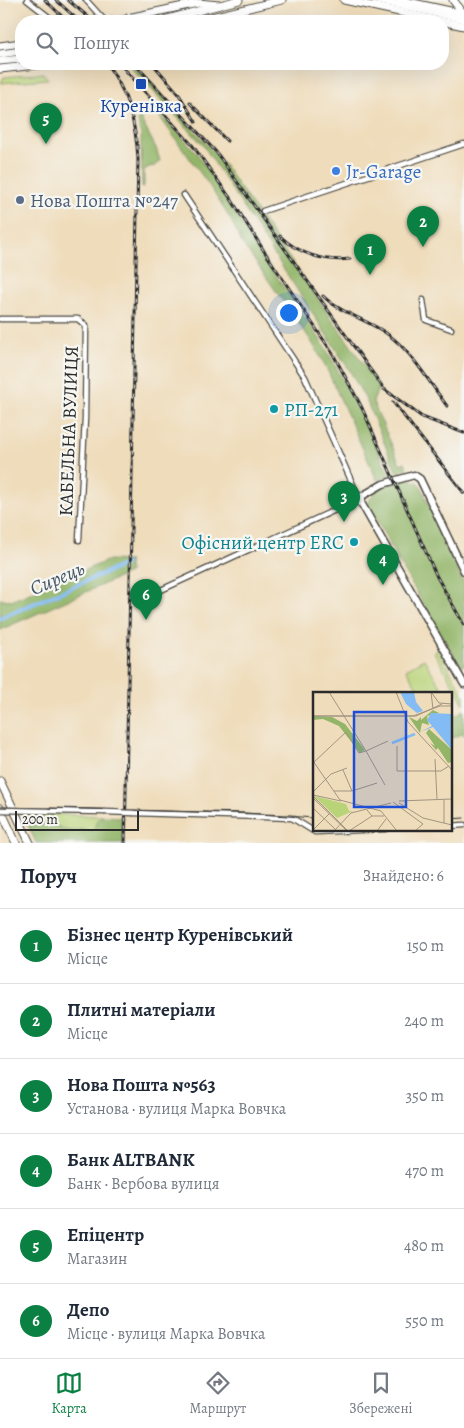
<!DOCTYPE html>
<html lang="uk">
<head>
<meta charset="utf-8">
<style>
	:root { --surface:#fff; --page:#f2f2f3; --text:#1f2937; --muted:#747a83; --line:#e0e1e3; --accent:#0b8043 }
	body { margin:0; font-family:Alegreya,serif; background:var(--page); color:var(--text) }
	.scale { position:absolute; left:15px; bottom:12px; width:124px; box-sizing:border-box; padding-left:5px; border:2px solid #2b2b2b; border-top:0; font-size:14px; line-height:18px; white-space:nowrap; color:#2b2b2b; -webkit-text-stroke:4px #f6f6f2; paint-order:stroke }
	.you { position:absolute; left:288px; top:312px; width:18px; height:18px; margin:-12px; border:4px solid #fff; border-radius:50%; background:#1a73e8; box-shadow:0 0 0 8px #1a73e833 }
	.badge { display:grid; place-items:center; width:32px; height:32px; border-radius:50%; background:var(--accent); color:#fff; font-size:16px; font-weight:700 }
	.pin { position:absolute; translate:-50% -41px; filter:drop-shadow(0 1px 2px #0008) }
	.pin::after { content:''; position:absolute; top:26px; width:18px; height:15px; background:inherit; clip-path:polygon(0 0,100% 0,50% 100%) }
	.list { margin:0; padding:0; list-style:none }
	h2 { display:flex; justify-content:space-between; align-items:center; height:65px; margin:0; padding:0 20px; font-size:21px }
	h2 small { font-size:16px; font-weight:400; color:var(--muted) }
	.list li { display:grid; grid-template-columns:32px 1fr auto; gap:15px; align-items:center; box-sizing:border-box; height:75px; padding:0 20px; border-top:1px solid var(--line) }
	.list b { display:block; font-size:19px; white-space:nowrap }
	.list p { margin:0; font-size:16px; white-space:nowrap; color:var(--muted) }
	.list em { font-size:16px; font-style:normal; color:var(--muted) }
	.icon { flex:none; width:28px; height:28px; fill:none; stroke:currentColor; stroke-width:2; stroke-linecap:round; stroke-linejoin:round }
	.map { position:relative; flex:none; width:464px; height:843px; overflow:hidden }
	.search { position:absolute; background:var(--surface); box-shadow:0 5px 20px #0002; left:15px; right:15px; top:15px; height:55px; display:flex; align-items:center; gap:12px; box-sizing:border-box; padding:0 18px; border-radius:20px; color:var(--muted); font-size:19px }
	.sheet { height:515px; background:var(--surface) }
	nav { display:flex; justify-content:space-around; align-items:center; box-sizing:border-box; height:70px; border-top:1px solid var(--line); background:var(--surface); font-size:14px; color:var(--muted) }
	nav a { display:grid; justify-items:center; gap:2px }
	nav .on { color:var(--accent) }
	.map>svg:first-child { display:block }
	.green { fill:#b9d378; stroke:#727f52 }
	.forest { fill:#92b568; stroke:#5e704a }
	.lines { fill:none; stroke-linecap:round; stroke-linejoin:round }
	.canal { stroke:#83bcf4; stroke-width:4.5 }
	.street-casing { stroke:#484640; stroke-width:7 }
	.secondary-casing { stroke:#484640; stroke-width:9 }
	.primary-casing { stroke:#484640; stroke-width:9 }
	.street { stroke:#fff; stroke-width:4.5 }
	.secondary { stroke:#fff; stroke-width:6 }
	.primary { stroke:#fff; stroke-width:7 }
	.tram { stroke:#2b2b2b; stroke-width:1 }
	.rail-casing { stroke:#2b2b2b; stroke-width:3 }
	.rail { stroke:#f6f6f2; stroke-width:1; stroke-dasharray:4; stroke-linecap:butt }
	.street-bridge-casing { stroke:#484640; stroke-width:7; stroke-linecap:butt }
	.street-bridge { stroke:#fff; stroke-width:4.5 }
	.transit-dot { fill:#1a4fb4; stroke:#f6f6f2; stroke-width:2 }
	.shop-dot { fill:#3f7fe0; stroke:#f6f6f2; stroke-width:2 }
	.service-dot { fill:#5c6f8a; stroke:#f6f6f2; stroke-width:2 }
	.culture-dot { fill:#0f9aa8; stroke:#f6f6f2; stroke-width:2 }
	.labels { text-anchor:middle; stroke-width:4.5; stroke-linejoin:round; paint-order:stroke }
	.transit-label { font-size:19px; fill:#164399; stroke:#f6f6f2 }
	.shop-label { font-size:19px; fill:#366cbe; stroke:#f6f6f2; text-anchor:start }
	.service-label { font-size:19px; fill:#4e5e75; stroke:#f6f6f2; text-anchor:start }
	.culture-label { font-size:19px; fill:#0d838f; stroke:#f6f6f2; text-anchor:start }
	.street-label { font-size:19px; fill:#2b2b2b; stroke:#f6f6f2 }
	.water-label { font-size:20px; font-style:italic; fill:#455667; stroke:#f6f6f2 }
	.inset-river { fill:none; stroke:#83bcf4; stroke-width:2.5 }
	.inset-road { fill:none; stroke:#a19581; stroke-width:1 }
	.view { fill:#1d4ed8; fill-opacity:0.15; stroke:#1d4ed8; stroke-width:2.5 }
	.inset-edge { fill:none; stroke:#2b2b2b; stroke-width:2.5 }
</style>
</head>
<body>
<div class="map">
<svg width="464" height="843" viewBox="0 0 464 843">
	<rect width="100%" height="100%" fill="#f6f6f2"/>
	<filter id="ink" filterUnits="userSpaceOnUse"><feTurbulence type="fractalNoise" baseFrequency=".02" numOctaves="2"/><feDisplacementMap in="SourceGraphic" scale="10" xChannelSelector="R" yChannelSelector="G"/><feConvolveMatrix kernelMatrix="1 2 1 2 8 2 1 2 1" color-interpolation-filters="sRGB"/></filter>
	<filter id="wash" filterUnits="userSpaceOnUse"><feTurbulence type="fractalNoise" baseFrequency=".0096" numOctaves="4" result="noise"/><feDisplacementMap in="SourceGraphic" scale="20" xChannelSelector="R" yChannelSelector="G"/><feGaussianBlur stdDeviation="1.12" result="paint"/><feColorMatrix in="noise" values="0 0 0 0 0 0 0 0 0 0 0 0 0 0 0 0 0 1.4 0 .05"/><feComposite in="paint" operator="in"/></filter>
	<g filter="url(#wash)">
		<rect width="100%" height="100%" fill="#efdcba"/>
		<!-- green -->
		<g class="green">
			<polygon points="43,73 48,79 1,83 4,77"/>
			<polygon points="438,650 464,695 464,704 434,652"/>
			<polygon points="424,659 442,689 436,693 420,693 406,669"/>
			<polygon points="22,813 103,816 97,820 95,827 91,831 70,831 50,824 28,825"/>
		</g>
		<!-- forest -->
		<g class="forest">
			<polygon points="128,64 133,64 217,155 379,386 373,402 400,464 405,462 407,468 397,473 367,402 350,371 203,145"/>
			<polygon points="149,102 196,152 267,263 322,342 355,401 390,476 377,480 325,365 310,339 242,243 231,220 209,185"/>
			<polygon points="135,108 156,148 160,161 153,167 151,166 144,170 144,186 142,188 141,135"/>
			<path d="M409,479l10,4 3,5 23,59 19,36v83h-4l-53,-90 -39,-72c5,-18 25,-21 41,-25z"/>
			<polygon points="109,560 129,561 129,573 0,630 0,599 13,600"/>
			<polygon points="464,710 464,736 462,734 452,738 450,718"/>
			<polygon points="103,816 123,817 123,843 36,843 28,825 50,824 70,831 84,829 91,831 95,827 97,820"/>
		</g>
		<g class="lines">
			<!-- canal -->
			<polyline class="canal" points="0,618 126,564"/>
		</g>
	</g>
	<g filter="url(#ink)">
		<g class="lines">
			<!-- street casing -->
			<g class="street-casing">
				<g id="street">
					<polyline points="27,0 54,21"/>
					<polyline points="86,0 105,21"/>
					<polyline points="104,21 125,19"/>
					<polyline points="184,195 305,377 358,496"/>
					<polyline points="263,211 464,144"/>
					<polyline points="423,300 426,320 451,329"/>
					<polyline points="0,319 78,319 86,326 85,418 79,540"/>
					<polyline points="161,590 357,500"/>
					<polyline points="49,811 104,812"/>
					<polyline points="134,813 292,818 315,832 385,829"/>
					<polyline points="450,826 464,825"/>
				</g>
			</g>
			<!-- secondary casing -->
			<g class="secondary-casing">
				<g id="secondary">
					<circle cx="359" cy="499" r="3"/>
					<polyline points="362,496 383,484 414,475 420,479 464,571"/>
					<polyline points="360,501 464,684"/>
				</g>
			</g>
			<!-- primary casing -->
			<g class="primary-casing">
				<g id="primary">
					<polyline points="344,0 464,26"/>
					<polyline points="377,0 464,19"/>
					<polyline points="399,0 464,14"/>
					<polyline points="453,0 463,13"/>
					<polyline points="123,21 128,18 198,3 219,5"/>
					<polyline points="160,21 239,0"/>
					<polyline points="195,21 282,0"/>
					<polyline points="0,46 21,43"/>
					<polyline points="0,54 21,51"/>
					<polyline points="0,61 21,59"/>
					<polyline points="0,69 46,64"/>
					<polyline points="0,781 30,843"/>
					<polyline points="0,808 16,843"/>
				</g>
			</g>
			<!-- street -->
			<use href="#street" class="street"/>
			<!-- secondary -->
			<use href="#secondary" class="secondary"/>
			<!-- primary -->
			<use href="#primary" class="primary"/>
			<!-- tram -->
			<g class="tram">
				<polyline points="0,807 246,813 314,818"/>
				<polyline points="450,819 464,818"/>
			</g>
			<!-- rail casing -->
			<g class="rail-casing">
				<g id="rail">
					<polyline points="45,0 67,21"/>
					<polyline points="56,0 79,21"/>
					<polyline points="68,0 93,21"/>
					<path d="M107,64c21,29 29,60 31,95l-13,684"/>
					<polyline points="120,64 193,146 231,199 264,251 333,354 362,408 437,577 464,625"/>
					<polyline points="135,64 216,152 384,389 422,417 464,433"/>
					<polyline points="153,64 178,93 196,122"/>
					<polyline points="190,103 227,141"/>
					<path d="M280,236c19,18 44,26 70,23"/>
					<path d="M323,296c17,17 43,23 63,37 26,18 42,48 61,73"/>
					<polyline points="393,402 464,493"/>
				</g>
			</g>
			<!-- rail -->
			<use href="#rail" class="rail"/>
			<!-- street-bridge casing -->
			<g class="street-bridge-casing">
				<g id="street-bridge">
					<polyline points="0,810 49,811"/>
					<polyline points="104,812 134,813"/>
				</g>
			</g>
			<!-- street-bridge -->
			<use href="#street-bridge" class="street-bridge"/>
		</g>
	</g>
	<!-- markers -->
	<rect class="transit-dot" x="135" y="78" width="12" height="12" rx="2.5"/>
	<circle class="shop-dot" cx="336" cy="171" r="5"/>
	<circle class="service-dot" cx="20" cy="200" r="5"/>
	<g class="culture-dot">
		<circle cx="274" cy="409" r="5"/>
		<circle cx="354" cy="542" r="5"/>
	</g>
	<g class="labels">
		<!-- transit labels -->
		<g class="transit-label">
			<text x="141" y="112">Куренівка</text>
		</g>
		<!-- shop labels -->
		<g class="shop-label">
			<text x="346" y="178">Jr-Garage</text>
		</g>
		<!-- service labels -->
		<g class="service-label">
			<text x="30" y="207">Нова Пошта №247</text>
		</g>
		<!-- culture labels -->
		<g class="culture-label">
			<text x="284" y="416">РП-271</text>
			<text x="344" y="549" text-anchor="end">Офісний центр ERC</text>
		</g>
		<!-- street labels -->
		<g class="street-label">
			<text transform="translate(68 431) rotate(-88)" y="7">КАБЕЛЬНА ВУЛИЦЯ</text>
		</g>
		<!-- water labels -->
		<g class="water-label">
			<text transform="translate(57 578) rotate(-23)" y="7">Сирець</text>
		</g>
	</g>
	<!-- overview -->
	<g transform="translate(313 692)">
		<rect width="139" height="139" fill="#efdcba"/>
		<path d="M1,104l32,8 3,7h4l-16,7z" fill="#b9d378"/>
		<path d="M120,18l6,3 -12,3 2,9 -7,-2 -2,10 -11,-16 8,4 4,-4v3zM0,24l19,1 13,7 20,26 -5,3 -21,-27 -16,-7 -10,1zM116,37l23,21v12l-4,1 -10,-15 -2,2 -6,-7 5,3 -9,-13z" fill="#92b568"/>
		<path d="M87,0h14l2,10 7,9 -6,2 -11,-9zM118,21l21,1v36l-19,-23 -13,5 12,-6 -5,-6z" fill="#83bcf4"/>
		<path class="inset-river" d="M79,51l23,-9"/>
		<path class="inset-road" d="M16,0l37,59M83,0l12,30 44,48M118,0l8,11 13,1M118,0l2,17M0,24h103l26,-12M0,24h100l27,-10h12M84,54v25h44l8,-5M53,59l19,34M53,59l22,-10M122,67l2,40M0,69l27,39 41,11 16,20M0,71l33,-31 13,21 7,-2M30,78l9,21M21,99h18l25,-8M0,100l18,-18 16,-6M0,103l28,6M0,104l35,35M0,106l34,33M131,108v23M86,109l53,-2M80,110l30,22 -8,7M86,111l24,15 29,7M0,116l22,21M54,118l5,6h12M0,138l16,-16M21,139l17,-18 40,-10M36,139l23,-15M64,139l9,-12"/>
		<path class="view" d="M41,20h52v95h-52z"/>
		<rect width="139" height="139" class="inset-edge"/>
	</g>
</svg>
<div class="scale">200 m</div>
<div class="you"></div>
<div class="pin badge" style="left:370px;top:275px">1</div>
<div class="pin badge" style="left:423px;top:247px">2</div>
<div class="pin badge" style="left:344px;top:522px">3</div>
<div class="pin badge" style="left:383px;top:585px">4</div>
<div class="pin badge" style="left:46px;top:144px">5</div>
<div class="pin badge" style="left:146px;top:620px">6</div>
<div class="search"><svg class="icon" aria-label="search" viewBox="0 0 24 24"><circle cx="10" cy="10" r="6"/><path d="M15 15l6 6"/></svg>Пошук</div>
</div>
<section class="sheet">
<h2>Поруч<small>Знайдено: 6</small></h2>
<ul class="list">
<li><span class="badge">1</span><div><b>Бізнес центр Куренівський</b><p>Місце</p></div><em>150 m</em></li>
<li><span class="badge">2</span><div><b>Плитні матеріали</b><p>Місце</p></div><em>240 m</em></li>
<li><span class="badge">3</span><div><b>Нова Пошта №563</b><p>Установа · вулиця Марка Вовчка</p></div><em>350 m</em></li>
<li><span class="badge">4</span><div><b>Банк ALTBANK</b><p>Банк · Вербова вулиця</p></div><em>470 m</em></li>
<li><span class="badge">5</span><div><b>Епіцентр</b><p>Магазин</p></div><em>480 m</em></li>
<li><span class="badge">6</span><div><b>Депо</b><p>Місце · вулиця Марка Вовчка</p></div><em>550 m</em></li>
</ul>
</section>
<nav>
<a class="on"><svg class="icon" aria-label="map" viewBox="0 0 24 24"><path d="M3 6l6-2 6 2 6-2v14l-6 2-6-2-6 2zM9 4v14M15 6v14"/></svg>Карта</a>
<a><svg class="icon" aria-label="directions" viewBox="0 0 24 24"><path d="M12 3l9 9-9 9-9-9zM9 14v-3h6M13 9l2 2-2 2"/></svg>Маршрут</a>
<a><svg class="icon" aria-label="saved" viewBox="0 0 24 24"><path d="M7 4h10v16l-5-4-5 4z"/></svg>Збережені</a>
</nav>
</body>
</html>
